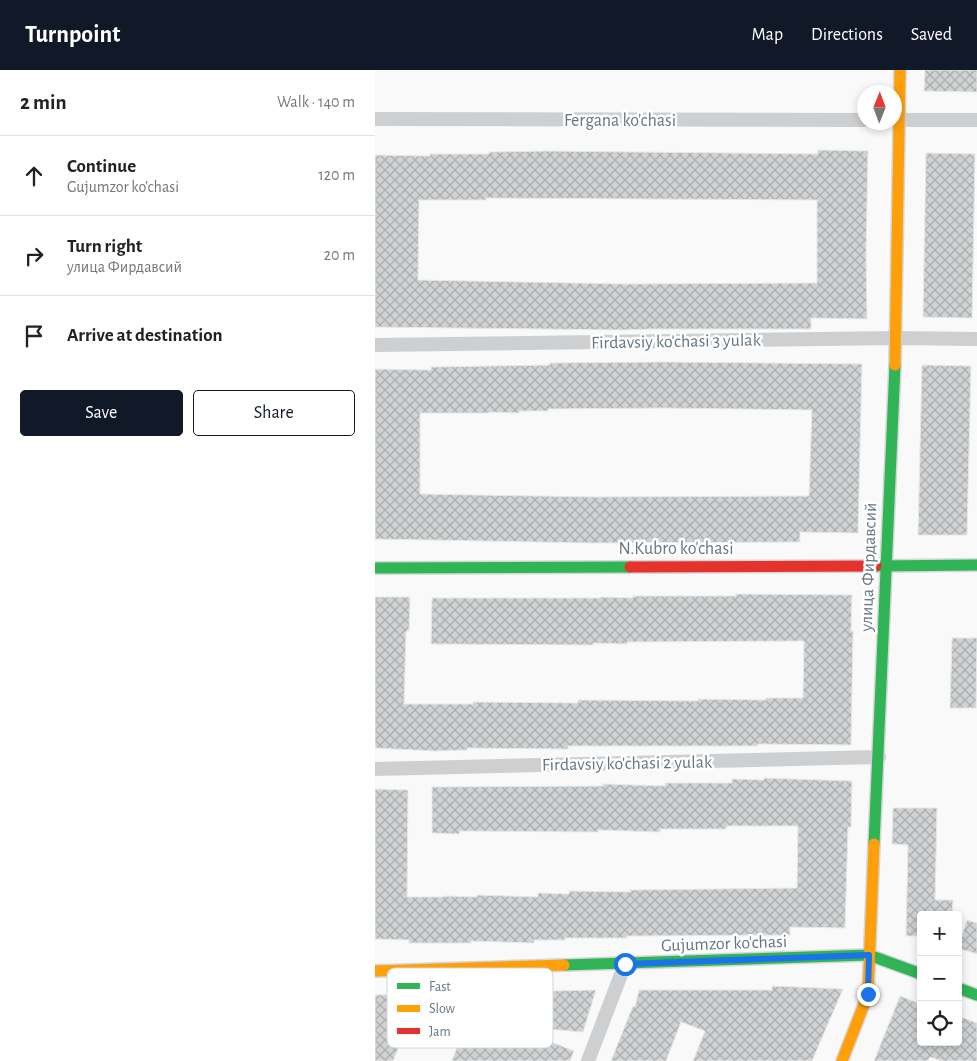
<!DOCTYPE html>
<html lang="en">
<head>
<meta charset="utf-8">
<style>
	:root { --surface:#fff; --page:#f2f2f2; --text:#222; --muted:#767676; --line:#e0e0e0; --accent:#111827 }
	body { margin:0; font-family:"Alegreya Sans",sans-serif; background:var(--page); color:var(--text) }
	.controls { position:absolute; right:15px; bottom:15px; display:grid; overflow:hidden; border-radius:5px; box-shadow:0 2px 8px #0003 }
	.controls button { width:45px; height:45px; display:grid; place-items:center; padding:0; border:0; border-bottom:1px solid var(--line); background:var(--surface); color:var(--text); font:25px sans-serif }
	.compass { position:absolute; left:482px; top:15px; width:45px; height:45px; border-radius:50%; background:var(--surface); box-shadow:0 2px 8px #0003; rotate:1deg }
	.stop { position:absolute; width:15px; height:15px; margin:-11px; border:4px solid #1a73e8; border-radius:50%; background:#fff }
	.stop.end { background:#1a73e8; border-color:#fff; box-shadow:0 1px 5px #0008 }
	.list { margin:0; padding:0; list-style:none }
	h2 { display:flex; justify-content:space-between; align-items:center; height:65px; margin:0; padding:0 20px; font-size:21px }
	h2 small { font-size:16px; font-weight:400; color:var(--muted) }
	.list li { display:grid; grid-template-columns:32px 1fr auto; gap:15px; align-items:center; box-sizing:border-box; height:80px; padding:0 20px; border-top:1px solid var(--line) }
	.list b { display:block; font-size:19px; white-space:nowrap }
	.list p { margin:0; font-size:16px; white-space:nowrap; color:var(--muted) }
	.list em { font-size:16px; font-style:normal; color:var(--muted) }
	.actions { display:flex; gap:10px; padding:15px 20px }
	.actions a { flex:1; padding:11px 0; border:1px solid var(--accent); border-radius:5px; text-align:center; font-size:18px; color:var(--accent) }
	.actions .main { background:var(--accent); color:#fff }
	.icon { flex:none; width:28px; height:28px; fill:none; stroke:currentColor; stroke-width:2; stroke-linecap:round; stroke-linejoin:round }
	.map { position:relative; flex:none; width:602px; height:991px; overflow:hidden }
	header { display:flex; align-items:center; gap:30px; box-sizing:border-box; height:70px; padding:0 25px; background:var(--accent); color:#fff }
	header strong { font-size:24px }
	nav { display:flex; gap:28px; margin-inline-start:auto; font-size:18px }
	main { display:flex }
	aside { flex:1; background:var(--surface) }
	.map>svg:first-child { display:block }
	.building { fill:url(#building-cross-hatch); stroke:#e8e8e8; fill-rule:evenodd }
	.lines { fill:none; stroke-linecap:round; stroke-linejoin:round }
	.fast-casing { stroke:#d5d6d7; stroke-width:14 }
	.slow-casing { stroke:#d5d6d7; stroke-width:14 }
	.jam-casing { stroke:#d5d6d7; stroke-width:14 }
	.street { stroke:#cecfd0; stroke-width:14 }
	.fast { stroke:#30b455; stroke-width:11 }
	.slow { stroke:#ff9f0a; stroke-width:11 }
	.jam { stroke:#e5322d; stroke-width:11 }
	.route { stroke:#1a73e8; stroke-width:6 }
	.labels { text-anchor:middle; stroke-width:5; stroke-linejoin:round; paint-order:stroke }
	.street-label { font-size:18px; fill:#657683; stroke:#fff }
	.key { fill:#fff; stroke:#d1d6da; stroke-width:1 }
	.key-label { font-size:14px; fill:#657683 }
</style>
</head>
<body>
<header>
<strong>Turnpoint</strong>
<nav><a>Map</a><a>Directions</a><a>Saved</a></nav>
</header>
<main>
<aside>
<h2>2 min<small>Walk · 140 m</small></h2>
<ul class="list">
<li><svg class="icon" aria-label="ahead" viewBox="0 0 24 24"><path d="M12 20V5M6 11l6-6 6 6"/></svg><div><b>Continue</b><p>Gujumzor ko'chasi</p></div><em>120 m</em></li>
<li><svg class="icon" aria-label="right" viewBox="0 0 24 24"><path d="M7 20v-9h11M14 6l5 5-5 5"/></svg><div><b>Turn right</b><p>улица Фирдавсий</p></div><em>20 m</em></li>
<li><svg class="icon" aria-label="arrive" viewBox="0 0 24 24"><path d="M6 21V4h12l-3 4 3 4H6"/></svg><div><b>Arrive at destination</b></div></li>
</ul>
<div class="actions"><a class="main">Save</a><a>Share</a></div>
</aside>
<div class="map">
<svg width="602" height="991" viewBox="0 0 602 991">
	<defs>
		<pattern id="building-cross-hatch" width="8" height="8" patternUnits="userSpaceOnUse" patternTransform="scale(1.25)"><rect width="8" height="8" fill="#d0d2d3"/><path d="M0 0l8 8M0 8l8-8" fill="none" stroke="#acafb1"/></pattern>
	</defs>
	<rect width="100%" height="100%" fill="#f9f9f9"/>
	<!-- building -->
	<g class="building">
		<polygon points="550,0 602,0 602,22 549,21"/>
		<path d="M443,80l50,1 -2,102 1,66 -56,-1v11h-160l-29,1 -247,-3v-172l55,1v-2h59v-2l58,-1 271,3zM111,128l331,2v83l-193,1 -206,-4 1,-80h67z"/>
		<polygon points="551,83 600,84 597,248 548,247"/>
		<path d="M290,292l197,2 -4,169 -58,-1v10l-207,1 -218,-4v-170l56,1v-3l119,-2v-2zM288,338l149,2 -3,86 -214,1 -175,-3v-81h69v-1l30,1v-2h29v-2z"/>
		<polygon points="547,295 596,296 592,465 543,465"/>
		<polygon points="361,524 477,525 476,561 478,561 476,675 383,674 383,676 193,676 193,679 92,678 92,680 59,681 0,678 0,527 35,527 34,561 31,561 29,634 98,634 98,632 203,633 203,630 323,631 323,629 391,630 391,628 428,628 429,571 252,572 252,574 218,573 218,575 56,574 57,528 225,528 225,527 258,528 258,526 361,526"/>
		<polygon points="577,568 602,568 601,638 575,638"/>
		<polygon points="389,708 477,711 476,757 473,757 470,858 415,857 415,865 252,866 252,868 190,868 190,870 159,870 159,873 96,871 96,873 34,873 34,870 0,869 0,719 33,720 32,827 68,827 69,826 102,827 102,825 163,827 163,823 194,824 194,821 255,822 255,820 422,818 423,756 352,756 351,759 285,759 285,762 223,760 223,762 85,761 84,764 57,763 57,717 228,716 228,714 290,716 290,713 357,713 357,709 389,710"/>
		<polygon points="518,738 562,738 560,830 578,830 577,845 546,845 546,866 531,866 533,775 517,774"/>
		<polygon points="592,850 602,853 602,884 583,878"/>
		<polygon points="397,916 468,919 437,991 318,991 330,961 306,952 291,991 236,991 258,936 260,937 264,920 397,920"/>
		<polygon points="221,920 208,962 136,956 199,981 195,991 77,991 83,974 32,957 18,991 0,991 0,925"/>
		<polygon points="525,926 546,934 546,972 583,972 583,946 602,953 602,991 567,991 555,987 553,991 499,991"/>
	</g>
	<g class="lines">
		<!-- fast casing -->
		<g class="fast-casing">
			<g id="fast">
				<polyline points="501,496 602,495"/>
				<polyline points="0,498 255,497"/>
				<polyline points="499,774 520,295"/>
				<polyline points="189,895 494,885 546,904"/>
				<polyline points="583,918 602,925"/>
			</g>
		</g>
		<!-- slow casing -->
		<g class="slow-casing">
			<g id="slow">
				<polyline points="520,295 525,0"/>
				<polyline points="0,901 189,895"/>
				<polyline points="467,991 493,924 499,774"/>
			</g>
		</g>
		<!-- jam casing -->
		<g class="jam-casing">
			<polyline id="jam" points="255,497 501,496"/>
		</g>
		<!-- street -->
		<g class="street">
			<polyline points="0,49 490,50"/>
			<polyline points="520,50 602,50"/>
			<polyline points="0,275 521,268 602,269"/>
			<polyline points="0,699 504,687"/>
			<polyline points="213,991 250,894"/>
		</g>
		<!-- fast -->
		<use href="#fast" class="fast"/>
		<!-- slow -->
		<use href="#slow" class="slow"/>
		<!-- jam -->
		<use href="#jam" class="jam"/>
	</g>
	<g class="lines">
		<!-- route -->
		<polyline class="route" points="250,894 494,885 493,924"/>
	</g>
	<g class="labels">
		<!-- street labels -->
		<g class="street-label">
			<text x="245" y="56">Fergana ko'chasi</text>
			<text transform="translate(301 271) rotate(-1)" y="6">Firdavsiy ko'chasi 3 yulak</text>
			<text x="301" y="484">N.Kubro ko'chasi</text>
			<text transform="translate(493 497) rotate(-88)" y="6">улица Фирдавсий</text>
			<text transform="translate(252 693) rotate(-1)" y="6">Firdavsiy ko'chasi 2 yulak</text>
			<text transform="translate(349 873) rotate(-2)" y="6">Gujumzor ko'chasi</text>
		</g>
	</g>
	<!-- legend -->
	<rect x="12" y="898" width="166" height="80" rx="8" class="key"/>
	<rect x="22" y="913" width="23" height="6" fill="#30b455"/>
	<rect x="22" y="935" width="23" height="7" fill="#ff9f0a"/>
	<rect x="22" y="958" width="23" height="6" fill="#e5322d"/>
	<g class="key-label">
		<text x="54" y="921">Fast</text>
		<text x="54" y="943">Slow</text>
		<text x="54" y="966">Jam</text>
	</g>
</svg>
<div class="controls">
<button>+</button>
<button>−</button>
<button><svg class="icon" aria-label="locate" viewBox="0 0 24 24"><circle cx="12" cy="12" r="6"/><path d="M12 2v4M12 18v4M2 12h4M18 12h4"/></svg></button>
</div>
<svg class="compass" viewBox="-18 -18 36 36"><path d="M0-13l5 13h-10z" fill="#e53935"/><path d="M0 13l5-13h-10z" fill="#767676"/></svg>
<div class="stop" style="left:250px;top:894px"></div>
<div class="stop end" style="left:493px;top:924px"></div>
</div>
</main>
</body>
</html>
